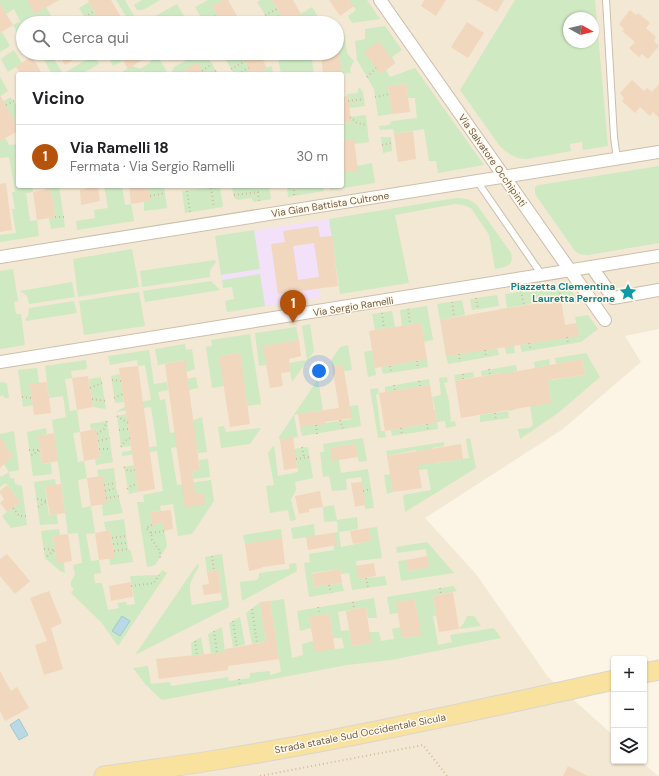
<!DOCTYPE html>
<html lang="it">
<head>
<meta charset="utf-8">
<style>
	:root { --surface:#fff; --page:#f2f2f2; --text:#202124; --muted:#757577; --line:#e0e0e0; --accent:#b45309 }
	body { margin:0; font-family:"DM Sans",sans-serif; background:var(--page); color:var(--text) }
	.controls { position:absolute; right:12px; bottom:12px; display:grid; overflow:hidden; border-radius:4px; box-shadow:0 1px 3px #0004 }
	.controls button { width:36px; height:36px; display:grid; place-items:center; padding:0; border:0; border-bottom:1px solid var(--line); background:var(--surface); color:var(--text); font:20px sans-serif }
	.compass { position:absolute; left:563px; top:12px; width:36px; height:36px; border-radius:50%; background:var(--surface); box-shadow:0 1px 3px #0004; rotate:98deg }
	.you { position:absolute; left:319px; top:371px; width:14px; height:14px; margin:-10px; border:3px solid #fff; border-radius:50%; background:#1a73e8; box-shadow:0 0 0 6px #1a73e833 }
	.badge { display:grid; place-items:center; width:26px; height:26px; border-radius:50%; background:var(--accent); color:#fff; font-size:13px; font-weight:700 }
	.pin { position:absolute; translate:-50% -33px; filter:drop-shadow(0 1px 2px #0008) }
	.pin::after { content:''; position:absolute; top:21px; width:14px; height:12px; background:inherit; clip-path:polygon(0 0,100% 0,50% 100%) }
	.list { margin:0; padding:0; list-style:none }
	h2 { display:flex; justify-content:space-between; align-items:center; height:52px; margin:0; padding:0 16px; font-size:17px }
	h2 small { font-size:13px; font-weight:400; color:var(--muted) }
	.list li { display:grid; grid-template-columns:26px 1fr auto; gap:12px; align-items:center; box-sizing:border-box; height:64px; padding:0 16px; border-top:1px solid var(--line) }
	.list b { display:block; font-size:15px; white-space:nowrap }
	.list p { margin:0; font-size:13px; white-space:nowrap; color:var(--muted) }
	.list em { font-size:13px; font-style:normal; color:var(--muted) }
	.icon { flex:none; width:22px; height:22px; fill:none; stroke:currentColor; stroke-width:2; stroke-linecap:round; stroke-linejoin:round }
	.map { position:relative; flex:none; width:659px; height:776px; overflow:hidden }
	.search { position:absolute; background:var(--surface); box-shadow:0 1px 3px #0004; left:16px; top:16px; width:328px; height:44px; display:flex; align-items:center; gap:10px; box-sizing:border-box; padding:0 14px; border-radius:22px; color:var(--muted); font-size:15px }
	.panel { position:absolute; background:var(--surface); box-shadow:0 1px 3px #0004; left:16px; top:72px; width:328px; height:116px; border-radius:4px }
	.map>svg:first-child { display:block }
	.residential { fill:#f3e8d3; fill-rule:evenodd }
	.education { fill:#f2e1f8 }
	.green { fill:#cfe9c3; fill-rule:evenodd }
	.water { fill:#b9dae5; stroke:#a0c8d6 }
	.building { fill:#f1d7bd; fill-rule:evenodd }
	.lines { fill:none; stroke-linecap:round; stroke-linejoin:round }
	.service-casing { stroke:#cdbeab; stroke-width:8 }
	.minor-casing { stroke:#cdbeab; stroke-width:14 }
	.primary-casing { stroke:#dbd5d0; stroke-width:21 }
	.path { stroke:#d5baa0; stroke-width:2; stroke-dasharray:1 3; stroke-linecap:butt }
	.service { stroke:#fff; stroke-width:6 }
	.minor { stroke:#fff; stroke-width:12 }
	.primary { stroke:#f9e19e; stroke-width:19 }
	.labels { text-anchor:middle; stroke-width:3; stroke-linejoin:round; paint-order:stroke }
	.street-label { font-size:10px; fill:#745e4a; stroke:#fff9eb }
	.culture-label { font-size:10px; font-weight:bold; fill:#0d838f; stroke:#fff9eb; text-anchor:end }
</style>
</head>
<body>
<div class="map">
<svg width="659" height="776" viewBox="0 0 659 776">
	<rect width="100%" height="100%" fill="#fcf5e5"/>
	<!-- residential -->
	<path class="residential" d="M0,0h659v329l-34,7 16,26 -78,67 -138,89 51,56 72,103 66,59v25h27l17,15h-658zM569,18h24v24h-24zM23,23h314v30h-314zM18,74h324v112h-324z"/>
	<!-- education -->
	<polygon class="education" points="329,219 338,286 319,288 321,298 227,312 225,301 234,299 232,287 223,288 215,236"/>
	<!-- green -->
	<g class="green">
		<polygon points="0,0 27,0 46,7 55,23 23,23 23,32 19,35 13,25 20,21 14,9 6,14 0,4"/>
		<polygon points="116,0 125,0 138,23 119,23 127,18"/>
		<polygon points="142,0 160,0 143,10 137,10 134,5"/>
		<polygon points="208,0 223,0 212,6 222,23 204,23 195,7"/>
		<polygon points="260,0 275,0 273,2 286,23 312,7 322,23 260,23 267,18 257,2"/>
		<polygon points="349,0 367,0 380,19 352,23 348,16 356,10"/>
		<path d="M515,0h80l13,146 -25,4 -1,-8 -12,2 1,7 -44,8 -9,-1 -7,-3 -7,-5 -5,-5 -39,-55zM569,18h24v24h-24z"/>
		<polygon points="89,2 101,23 88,23 79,8"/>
		<polygon points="177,4 188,23 173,23 170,17 159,23 146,23 146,21"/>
		<polygon points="385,26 402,50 392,57 395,63 386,70 390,77 415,68 484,165 438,173 436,161 429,161 424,129 394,134 393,129 380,130 379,126 389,125 392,121 417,118 415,98 408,98 406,84 388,86 392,114 378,116 374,89 357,60 355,41 365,39 365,29"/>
		<polygon points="2,32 10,46 0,52 0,33"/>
		<polygon points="344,32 347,53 354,61 350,69 351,73 342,74 337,43 337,33"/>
		<polygon points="14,50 22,63 8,72 1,59"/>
		<polygon points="40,53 50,53 62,72 66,72 94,55 99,64 81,74 52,74"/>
		<polygon points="106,53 119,53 123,61 113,66"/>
		<polygon points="148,53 156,53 168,74 160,74 159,72 146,74 144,71 139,74 119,74 132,66 140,69 150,63 151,58"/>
		<polygon points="199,53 205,53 218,74 181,72 174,74 172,71 174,67"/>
		<polygon points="222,53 240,53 252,74 234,74"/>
		<polygon points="277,53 311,53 314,74 281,74"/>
		<polygon points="271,66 274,74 255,74"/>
		<polygon points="0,77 8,91 0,96"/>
		<polygon points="359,87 363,92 365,106 349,108 347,94 357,93"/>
		<polygon points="11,97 18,107 18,127 0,103"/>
		<polygon points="366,115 369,142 354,144 342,141 342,123 351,122 350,117"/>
		<polygon points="381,137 391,137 392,151 383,153"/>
		<polygon points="5,138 9,145 18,144 18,186 32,186 33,192 26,193 30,221 37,220 39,236 0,242 0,235 16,233 12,209 15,209 12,192 15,192 9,157 0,158 0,141"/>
		<polygon points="372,163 375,183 330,190 329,186 342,186 342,172 357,166"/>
		<polygon points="659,166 659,243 588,255 579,254 575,251 535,194 535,187 539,185"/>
		<polygon points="45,186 59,186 65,227 51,229 49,218 55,217 51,189 45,190"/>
		<polygon points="104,186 122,186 125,205 131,204 134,221 77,230 76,221 95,218 94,210 108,208"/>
		<polygon points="148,186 164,186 167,208 144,211 144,202 150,201"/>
		<polygon points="210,186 220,186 223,207 185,213 182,191 210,188"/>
		<polygon points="250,186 269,186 271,199 254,202 251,198 238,200 234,198 232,188"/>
		<polygon points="287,186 323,186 324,191 288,197"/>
		<path d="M456,198c8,0 14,1 21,7l34,48c3,13 -4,14 -16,16l-6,-34 -18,-27 -8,-3 -8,-1 -60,11 14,68 -69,11 -11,-75z"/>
		<polygon points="254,230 260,269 221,275 215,236"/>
		<polygon points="132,249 139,287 78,297 73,259"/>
		<polygon points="215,260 216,262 210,270 210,277 142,287 140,271"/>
		<polygon points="13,269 18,301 14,302 16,314 21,314 25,345 0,349 0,271"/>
		<polygon points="260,274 265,306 227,312 225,301 234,299 232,287 223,288 222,280"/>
		<polygon points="211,281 220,290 145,302 143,291"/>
		<polygon points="72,282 75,297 29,304 27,296 20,291"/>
		<polygon points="567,284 579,302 561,304 560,299 507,308 510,327 502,329 499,309 507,308 505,294"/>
		<polygon points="139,292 145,326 84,335 79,301"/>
		<polygon points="497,295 499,306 472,310 470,299"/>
		<polygon points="462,300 465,315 440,320 437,304"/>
		<polygon points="74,301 77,313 26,321 25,319 28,316 29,308"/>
		<polygon points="427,306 433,340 424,342 421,323 402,326 400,310"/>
		<polygon points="392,311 395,327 375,330 372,314"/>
		<polygon points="588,315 598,329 581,342 522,352 520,345 579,335 575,317"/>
		<polygon points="310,324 314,351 292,382 289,363 307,360 302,326"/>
		<polygon points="296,327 299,340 264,346 266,365 259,366 255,333"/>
		<polygon points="250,334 261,404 247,406 240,353 219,356 224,386 212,388 206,347 212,346 211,340"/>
		<polygon points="512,334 515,353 506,354 503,335"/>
		<polygon points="185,344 186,350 192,349 195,369 186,372 184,360 158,365 155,349"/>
		<polygon points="348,345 352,370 344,371 343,365 332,366 331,360 340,347"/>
		<polygon points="385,348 373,355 376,375 368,377 364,352"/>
		<polygon points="497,348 499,355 448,364 446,356"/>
		<polygon points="149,350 154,384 167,382 168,390 158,392 160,400 165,399 170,433 194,429 193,420 202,417 207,452 198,453 196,443 171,448 177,485 211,480 214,501 192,534 178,536 173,504 160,506 161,511 150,512 152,525 163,523 167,546 155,565 147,567 137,502 144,502 143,495 163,491 157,451 122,456 122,452 157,446 151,407 116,412 129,404 151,400 145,365 138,366 137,360 110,365 108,356"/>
		<polygon points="586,353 600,377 558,413 520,439 518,429 529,428 533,425 530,406 549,390 545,366 535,368 534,362 549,359 552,380 585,375 583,359 556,364 555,358"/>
		<polygon points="427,359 428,367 383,374 381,367"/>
		<polygon points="86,360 87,369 71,371 72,378 65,379 70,411 77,410 80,432 73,433 78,462 84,461 87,478 78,480 82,508 91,506 95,533 86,534 91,561 99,560 101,573 94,574 95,583 102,583 108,610 119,608 117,603 126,602 127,605 135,604 130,576 159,575 162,570 167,573 118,646 102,623 71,593 74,589 71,586 71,582 75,574 73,565 82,563 78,533 68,534 52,420 66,417 63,396 49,398 45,366"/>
		<polygon points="516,365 517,371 514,371 517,390 513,396 515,410 508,411 509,418 480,422 480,415 508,411 501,373 482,376 481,371"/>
		<polygon points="37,368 39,383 30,385 33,405 23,407 18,370"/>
		<polygon points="473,372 474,377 455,381 454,375"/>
		<polygon points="120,374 124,402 115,403 111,376"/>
		<polygon points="101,377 106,409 93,407 89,379"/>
		<polygon points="196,377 198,388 189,390 187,379"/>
		<polygon points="447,377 448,382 444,383 449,401 451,422 455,421 456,426 446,428 445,421 437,422 438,429 392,436 391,430 437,422 434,404 432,397 441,395 439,378"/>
		<polygon points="318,379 323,410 294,415 298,437 280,440 279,437"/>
		<polygon points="429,379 430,385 385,392 385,387"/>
		<polygon points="0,382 7,383 9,398 4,398 3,395 0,396"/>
		<polygon points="378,388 379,393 376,395 381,431 385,431 386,437 378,438 370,389"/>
		<polygon points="358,405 361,426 302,436 300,427 351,419 350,406"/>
		<polygon points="126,414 131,446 121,447 117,416"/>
		<polygon points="107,421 113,462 96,465 95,459 100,458 96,429 91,430 90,424"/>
		<polygon points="224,426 226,432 261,428 250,444 221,448 218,427"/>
		<polygon points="46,428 47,434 38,436 42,464 51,463 52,474 33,476 27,432"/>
		<polygon points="14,431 19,470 9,472 10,478 14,478 15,484 22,486 27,525 11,528 2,516 20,502 6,483 0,487 0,475 1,477 9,472 4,464 13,456 2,440 0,442 0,434"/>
		<polygon points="363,438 367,461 359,462 355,444 330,448 339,460 341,473 368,469 374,508 365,509 361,477 346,479 347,490 332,491 329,476 323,477 320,452 324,452 323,444"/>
		<polygon points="470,438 476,468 405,512 403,495 431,490 427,469 405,472 406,477 391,479 393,492 387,494 384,475 404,472 418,464 416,450 387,456 386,451 444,442 444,446 432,448 435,463 469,458 466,439"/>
		<polygon points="274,445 278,476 298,472 294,449 308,447 313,478 295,482 296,490 291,499 296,520 290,521 288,510 270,513 266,486 274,485 268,453"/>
		<polygon points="208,459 210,477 193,479 192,471 200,470 199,460"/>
		<polygon points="134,465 138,492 129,494 124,467"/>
		<polygon points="114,468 116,488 123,513 103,516 102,505 103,476 98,477 97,470"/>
		<polygon points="55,479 56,485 45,487 49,515 57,514 58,524 40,525 34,482"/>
		<polygon points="334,505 337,520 357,517 358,529 339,532 341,547 371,541 369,528 377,527 382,558 356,561 359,579 385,576 387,585 352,590 349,573 341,574 340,569 312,573 314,587 342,583 344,591 309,597 304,563 310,562 309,554 334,550 332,533 338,532 337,521 324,522 323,507"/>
		<polygon points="124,519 128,549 131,551 133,562 110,565 109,558 114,551 110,530 106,531 104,522"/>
		<polygon points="314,524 315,536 293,539 291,528"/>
		<polygon points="59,529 60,535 53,537 57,563 64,563 65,573 60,571 45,558 41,531"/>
		<polygon points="281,529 282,538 259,552 257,542 245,544 243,535"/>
		<polygon points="427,542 454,573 401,581 398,561 406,560 408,571 428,567 426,549 397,553 396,547"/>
		<path d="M222,554l7,53 -94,48 63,-92 1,4c-11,17 -10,19 -7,38l30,-5 -4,-30 -11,2 -2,-15z"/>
		<polygon points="296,563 297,571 242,601 240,582 257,580 259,577 259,573 289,569 289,564"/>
		<polygon points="453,586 457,591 433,596 436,616 433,616 438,645 452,642 450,635 494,628 501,638 391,660 347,665 162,700 146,685 133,668 148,666 151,684 170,682 171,686 228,677 229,681 250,678 250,673 270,671 270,675 281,672 270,601 284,599 292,658 303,655 302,644 313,641 335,649 344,648 342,638 333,638 329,614 309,617 311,628 300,631 297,611 374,598 377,618 368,618 366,607 338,612 341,631 349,630 352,646 371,643 369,632 379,632 381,641 394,639 392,629 401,627 403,638 420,635 415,599 397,602 398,613 390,614 387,597"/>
		<polygon points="260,602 266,642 252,644 246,613"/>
		<polygon points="467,616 474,616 481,626 459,629 464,623"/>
		<polygon points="240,617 245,645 233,647 229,623"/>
		<polygon points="222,627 225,652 211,654 208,634"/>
		<polygon points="201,637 204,654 192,656 191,643"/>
	</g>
	<!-- water -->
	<g class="water">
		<polygon points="122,616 130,621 120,636 112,631"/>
		<polygon points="19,719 28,735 19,740 10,725"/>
	</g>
	<!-- building -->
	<g class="building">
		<polygon points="27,0 59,0 35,14"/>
		<polygon points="88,0 111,0 121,17 111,23 101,23"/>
		<polygon points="223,0 228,0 241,23 222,23 212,6"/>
		<polygon points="272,0 293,0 301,14 286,23"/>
		<polygon points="329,0 349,0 354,6 340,16"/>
		<polygon points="424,0 446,0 436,16 421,6"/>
		<polygon points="476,0 504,0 497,12"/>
		<polygon points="0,4 13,25 0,33"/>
		<polygon points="630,10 636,15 638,13 650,23 646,28 656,37 654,41 659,46 648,59 642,54 639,57 629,48 635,42 622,31 624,29 619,24"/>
		<polygon points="467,22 484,33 468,58 451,47"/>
		<polygon points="379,41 395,63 381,74 364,52"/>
		<polygon points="58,53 84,53 65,65"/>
		<polygon points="119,53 153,53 128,69"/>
		<polygon points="240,53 259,53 267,68 255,74 252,74"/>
		<polygon points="321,53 339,53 342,74 323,74"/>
		<polygon points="32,56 42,74 21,74 16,67"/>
		<polygon points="197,62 204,74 178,74"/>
		<polygon points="632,80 644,91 647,88 652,92 659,84 659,118 653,112 650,116 640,107 635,113 622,101 624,98 620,93"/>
		<polygon points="406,84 410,112 392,114 388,86"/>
		<polygon points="0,95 18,127 18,131 0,141"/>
		<polygon points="348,96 351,122 342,123 342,97"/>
		<polygon points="413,131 416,159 398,162 394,134"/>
		<polygon points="354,139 358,171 342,172 342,141"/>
		<polygon points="6,183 12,230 0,232 0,184"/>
		<polygon points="86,186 98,186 100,201 81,205 80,190 86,189"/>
		<polygon points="129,186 148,186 150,201 131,204"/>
		<polygon points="51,189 55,217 37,220 33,192"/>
		<path d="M318,226l2,11 12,-1 6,50 -60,8 -7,-50 14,-2 -2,-11zM314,243l5,34 -21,3 -5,-34z"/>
		<polygon points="561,299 565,325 577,323 579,336 446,356 440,320"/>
		<polygon points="421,323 427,359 375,368 369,331"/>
		<polygon points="299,340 301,356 289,359 290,372 281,373 283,386 270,388 263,346"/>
		<polygon points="240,353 250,424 230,427 219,356"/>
		<polygon points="583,359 585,375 548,380 551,403 461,418 455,381 501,373 502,374"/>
		<polygon points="185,360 200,470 192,471 195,493 204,493 205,504 185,508 165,364"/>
		<polygon points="343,365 352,418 325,422 325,424 300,427 298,414 339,408 332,366"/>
		<polygon points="138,366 155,489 138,492 119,368"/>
		<polygon points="88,376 93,407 77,410 72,378"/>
		<polygon points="47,382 51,413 34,415 30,384"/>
		<polygon points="430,385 434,410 435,410 437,422 385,431 379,393"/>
		<polygon points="96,429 100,458 84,461 80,432"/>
		<polygon points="54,433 58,461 42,464 38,436"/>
		<polygon points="0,437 13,456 0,468"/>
		<polygon points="293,437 297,468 284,470 280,440"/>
		<polygon points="355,444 358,457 332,461 330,448"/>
		<polygon points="461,444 463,459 418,465 422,488 393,492 387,456"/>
		<polygon points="103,476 107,504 91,506 87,478"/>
		<polygon points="362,482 365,505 355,507 351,483"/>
		<polygon points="61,484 65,513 50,515 45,486"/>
		<polygon points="7,485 20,502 7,512 0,503 4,499 0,493 0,491"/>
		<polygon points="320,491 323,507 309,509 309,512 299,514 295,496"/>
		<polygon points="171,510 173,529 164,531 163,523 152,525 150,512"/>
		<polygon points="369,528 371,541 353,544 350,531"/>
		<polygon points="110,530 115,558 99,560 95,533"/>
		<polygon points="332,533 335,533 337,545 308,550 306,537"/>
		<polygon points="68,534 72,561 57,564 53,536"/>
		<polygon points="282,538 285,564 262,567 262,568 249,571 245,544"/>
		<polygon points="7,554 30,581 15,594 0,576 0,559"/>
		<polygon points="427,556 429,567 408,571 406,560"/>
		<polygon points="374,563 376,576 359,579 356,566"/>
		<polygon points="340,569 342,583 314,587 312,574"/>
		<polygon points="218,570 221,593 204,595 202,585 209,584 207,572"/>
		<polygon points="131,582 133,597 111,601 109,586"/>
		<polygon points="49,591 62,623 51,628 63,669 44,675 35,645 47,641 30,598"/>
		<polygon points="453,592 459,629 439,632 433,596"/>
		<polygon points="415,599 421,635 402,638 396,602"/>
		<polygon points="270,601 279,659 228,666 228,670 159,679 156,659 225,652 225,649 266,642 260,602"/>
		<polygon points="366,607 371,643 352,646 346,611"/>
		<polygon points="329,614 335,649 315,652 309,617"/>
		<polygon points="0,671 11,691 17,687 29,708 5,721 0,711"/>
		<polygon points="568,766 588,776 563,776"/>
	</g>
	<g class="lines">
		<!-- service casing -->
		<g class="service-casing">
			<g id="service">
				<polyline points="606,0 614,137 617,159"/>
				<polyline points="477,181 542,275"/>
			</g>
		</g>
		<!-- minor casing -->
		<g class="minor-casing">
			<g id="minor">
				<polyline points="380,0 605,320"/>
				<polyline points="0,257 659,152"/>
				<polyline points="592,267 613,298 659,290"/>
				<polyline points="0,362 659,256"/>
			</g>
		</g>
		<!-- primary casing -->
		<g class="primary-casing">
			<g id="primary">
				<polyline points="644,673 659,670"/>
				<path d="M104,776c37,-5 75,-10 112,-16 133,-21 266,-51 398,-80"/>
			</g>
		</g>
		<!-- path -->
		<g class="path">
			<polyline points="265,15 277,9"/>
			<polyline points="85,17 94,11"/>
			<polyline points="264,21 264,23"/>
			<polyline points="204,22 217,15"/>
			<polyline points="96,23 100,21"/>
			<polyline points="176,23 184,17"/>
			<polyline points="218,23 221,21"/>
			<polyline points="268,23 281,15"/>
			<polyline points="109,59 119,53"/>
			<polyline points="231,69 245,61"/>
			<polyline points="202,71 212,64"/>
			<polyline points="212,74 216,71"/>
			<polyline points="238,74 249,68"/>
			<polyline points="367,77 376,68"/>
			<polyline points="375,97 389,94"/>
			<polyline points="348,101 364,99"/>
			<polyline points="6,105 14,101"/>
			<polyline points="350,117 357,123 367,125"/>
			<polyline points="382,145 391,143"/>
			<polyline points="294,186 294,196"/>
			<polyline points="211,188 214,208"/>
			<polyline points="187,191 190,212"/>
			<polyline points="234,195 258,192 259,201"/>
			<polyline points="150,196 165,193"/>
			<polyline points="55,217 64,217"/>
			<polyline points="558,285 561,299"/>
			<polyline points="521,291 524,305"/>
			<polyline points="476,298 478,309"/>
			<polyline points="452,302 454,317"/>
			<polyline points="408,309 410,324"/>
			<polyline points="382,313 384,329"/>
			<polyline points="567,337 568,344"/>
			<polyline points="529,343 531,350"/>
			<polyline points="485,350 486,357"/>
			<polyline points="459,354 460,362"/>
			<polyline points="417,361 418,369"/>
			<polyline points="390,366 391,373"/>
			<polyline points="489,369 490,375"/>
			<polyline points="463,374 463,379"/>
			<polyline points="112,380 121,381"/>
			<polyline points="419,381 420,386"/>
			<polyline points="394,385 395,391"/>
			<polyline points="90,388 102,383"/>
			<polyline points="22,397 32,398"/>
			<polyline points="114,398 123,394"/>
			<polyline points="92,399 105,401"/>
			<polyline points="495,413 496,420"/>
			<polyline points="117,416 128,423"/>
			<polyline points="340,420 343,429"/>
			<polyline points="427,424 428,431"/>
			<polyline points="316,425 317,434"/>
			<polyline points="401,428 402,435"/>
			<polyline points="119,430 128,429"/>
			<polyline points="97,434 104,429 107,421"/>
			<polyline points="98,441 110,438"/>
			<polyline points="121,447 125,441 130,438"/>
			<polyline points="302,447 304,457"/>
			<polyline points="99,449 111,449"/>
			<polyline points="29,450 40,450 30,456"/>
			<polyline points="296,459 309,457"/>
			<polyline points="124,467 128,471 135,470"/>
			<polyline points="104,485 116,483"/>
			<polyline points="127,489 131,486 137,484"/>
			<polyline points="105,491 116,488"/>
			<polyline points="363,491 371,489"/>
			<polyline points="106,498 119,496"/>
			<polyline points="37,499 47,501 38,507"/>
			<polyline points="13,508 19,516 26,516"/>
			<polyline points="152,525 146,528 151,533 152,540 160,551 160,558"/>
			<polyline points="151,533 164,531"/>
			<polyline points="112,538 126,536"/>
			<polyline points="113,544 127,543"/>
			<polyline points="44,549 55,550 45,558"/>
			<polyline points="114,551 128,549"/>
			<polyline points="212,556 214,571"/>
			<polyline points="366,578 368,587"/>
			<polyline points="329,585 331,593"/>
			<polyline points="131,586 154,583 159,575"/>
			<polyline points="440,588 441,594"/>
			<polyline points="353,602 354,609"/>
			<polyline points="318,607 320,615"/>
			<polyline points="252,609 257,643"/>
			<polyline points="233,621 237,647"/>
			<polyline points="214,631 217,653"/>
			<polyline points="195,641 197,655"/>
			<polyline points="239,679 240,685"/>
			<polyline points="260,776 423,745 447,776"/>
		</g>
		<!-- service -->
		<use href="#service" class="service"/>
		<!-- minor -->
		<use href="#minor" class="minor"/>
		<!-- primary -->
		<use href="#primary" class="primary"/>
	</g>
	<!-- icons -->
	<defs>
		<g id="sight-bare" transform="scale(1.38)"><path d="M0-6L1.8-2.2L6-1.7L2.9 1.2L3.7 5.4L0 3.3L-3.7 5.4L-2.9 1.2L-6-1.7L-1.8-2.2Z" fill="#0f9aa8" stroke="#fff9eb" stroke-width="2.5" paint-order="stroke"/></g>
	</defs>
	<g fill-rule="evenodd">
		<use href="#sight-bare" x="628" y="292"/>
	</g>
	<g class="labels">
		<!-- street labels -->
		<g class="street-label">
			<text transform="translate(493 160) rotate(55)" y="4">Via Salvatore Occhipinti</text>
			<text transform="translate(330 204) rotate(-9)" y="4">Via Gian Battista Cultrone</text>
			<text transform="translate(353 306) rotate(-9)" y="4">Via Sergio Ramelli</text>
			<text transform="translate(360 733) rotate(-11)" y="4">Strada statale Sud Occidentale Sicula</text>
		</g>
		<!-- culture labels -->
		<g class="culture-label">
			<text x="615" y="290">Piazzetta Clementina<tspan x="615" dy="12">Lauretta Perrone</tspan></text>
		</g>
	</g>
</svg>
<div class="controls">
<button>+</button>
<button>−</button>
<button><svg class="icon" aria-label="layers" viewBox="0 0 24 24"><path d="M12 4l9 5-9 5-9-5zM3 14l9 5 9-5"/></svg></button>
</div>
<svg class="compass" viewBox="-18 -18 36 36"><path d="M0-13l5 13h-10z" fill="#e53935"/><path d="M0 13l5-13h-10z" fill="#757577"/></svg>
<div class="you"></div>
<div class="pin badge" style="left:293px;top:323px">1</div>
<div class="search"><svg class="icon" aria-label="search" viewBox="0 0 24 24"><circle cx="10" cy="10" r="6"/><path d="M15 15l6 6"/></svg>Cerca qui</div>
<section class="panel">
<h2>Vicino<small></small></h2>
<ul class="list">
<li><span class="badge">1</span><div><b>Via Ramelli 18</b><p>Fermata · Via Sergio Ramelli</p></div><em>30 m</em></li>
</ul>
</section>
</div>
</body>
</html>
